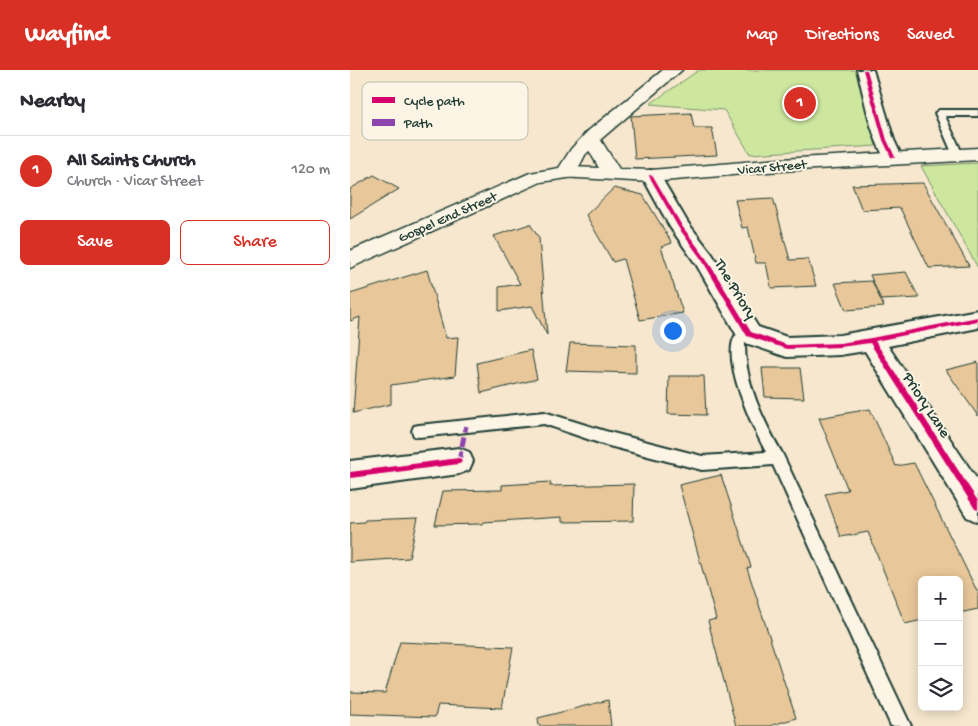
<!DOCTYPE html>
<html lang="en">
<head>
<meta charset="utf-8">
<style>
	:root { --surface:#fff; --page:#f2f2f3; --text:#2b2b33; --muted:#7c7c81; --line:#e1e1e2; --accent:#d93025 }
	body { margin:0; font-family:"Gochi Hand",sans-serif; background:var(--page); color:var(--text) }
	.controls { position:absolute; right:15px; bottom:15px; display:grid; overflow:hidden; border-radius:8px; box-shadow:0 2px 12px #0003 }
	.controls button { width:45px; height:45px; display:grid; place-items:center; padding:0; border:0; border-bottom:1px solid var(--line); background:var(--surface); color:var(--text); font:25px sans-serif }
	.you { position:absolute; left:322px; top:260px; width:18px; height:18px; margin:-12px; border:4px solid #fff; border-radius:50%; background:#1a73e8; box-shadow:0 0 0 8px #1a73e833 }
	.badge { display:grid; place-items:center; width:32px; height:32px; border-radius:50%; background:var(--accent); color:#fff; font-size:16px; font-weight:700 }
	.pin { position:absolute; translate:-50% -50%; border:2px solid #fff; box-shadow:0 1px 5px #0006 }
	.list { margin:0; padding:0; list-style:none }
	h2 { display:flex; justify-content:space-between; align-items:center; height:65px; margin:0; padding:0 20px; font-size:21px }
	h2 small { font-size:16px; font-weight:400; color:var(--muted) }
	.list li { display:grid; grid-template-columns:32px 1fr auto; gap:15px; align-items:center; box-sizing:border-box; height:70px; padding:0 20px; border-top:1px solid var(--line) }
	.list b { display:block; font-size:19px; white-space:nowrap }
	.list p { margin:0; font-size:16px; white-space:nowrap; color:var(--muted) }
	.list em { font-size:16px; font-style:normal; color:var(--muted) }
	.actions { display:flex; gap:10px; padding:15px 20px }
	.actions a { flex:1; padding:11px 0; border:1px solid var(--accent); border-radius:8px; text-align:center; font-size:18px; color:var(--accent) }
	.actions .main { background:var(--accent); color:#fff }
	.icon { flex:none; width:28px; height:28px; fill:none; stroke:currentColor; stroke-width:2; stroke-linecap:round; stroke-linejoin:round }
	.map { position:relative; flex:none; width:628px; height:656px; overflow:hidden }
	header { display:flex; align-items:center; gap:30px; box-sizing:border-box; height:70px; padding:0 25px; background:var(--accent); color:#fff }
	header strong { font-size:24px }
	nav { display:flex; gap:28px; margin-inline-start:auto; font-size:18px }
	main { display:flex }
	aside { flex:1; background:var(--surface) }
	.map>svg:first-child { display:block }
	.green { fill:#cde89e; stroke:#769269 }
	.building { fill:#e8c79a; stroke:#1f3d34 }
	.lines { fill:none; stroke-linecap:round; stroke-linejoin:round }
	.lane-casing { stroke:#1f3d34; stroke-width:4 }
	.street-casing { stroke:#1f3d34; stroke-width:4 }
	.secondary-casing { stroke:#1f3d34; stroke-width:3 }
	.primary-casing { stroke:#1f3d34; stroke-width:3 }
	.lane { fill:#fcf5e5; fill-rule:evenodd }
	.street { fill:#fcf5e5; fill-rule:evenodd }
	.secondary { fill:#fcf5e5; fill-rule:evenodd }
	.primary { fill:#fcf5e5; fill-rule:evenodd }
	.quiet { stroke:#8e44ad; stroke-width:5; stroke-dasharray:10 5; stroke-linecap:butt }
	.cycleway-casing { stroke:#fcf5e5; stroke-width:3 }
	.cycleway { fill:#d6006c; fill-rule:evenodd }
	.labels { text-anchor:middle; stroke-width:4; stroke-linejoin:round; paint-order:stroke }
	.far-street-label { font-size:14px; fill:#1f3d34; stroke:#fcf5e5 }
	.street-label { font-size:16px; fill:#1f3d34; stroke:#fcf5e5 }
	.key { fill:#fcf5e5; stroke:#babeb0; stroke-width:1 }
	.key-label { font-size:14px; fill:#1f3d34 }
</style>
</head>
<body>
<header>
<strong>Wayfind</strong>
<nav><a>Map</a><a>Directions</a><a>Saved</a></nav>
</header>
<main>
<aside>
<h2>Nearby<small></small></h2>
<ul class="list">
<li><span class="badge">1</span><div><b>All Saints Church</b><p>Church · Vicar Street</p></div><em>120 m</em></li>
</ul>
<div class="actions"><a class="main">Save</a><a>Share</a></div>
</aside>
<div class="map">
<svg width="628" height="656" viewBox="0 0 628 656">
	<rect width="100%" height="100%" fill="#f6e7ce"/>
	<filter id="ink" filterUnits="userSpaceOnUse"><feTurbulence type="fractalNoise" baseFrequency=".02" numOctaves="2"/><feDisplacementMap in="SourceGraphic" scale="10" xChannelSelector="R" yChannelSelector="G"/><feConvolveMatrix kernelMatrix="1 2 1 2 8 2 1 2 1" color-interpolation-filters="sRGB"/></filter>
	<g filter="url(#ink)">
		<!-- green -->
		<g class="green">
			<polygon points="349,0 508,0 526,76 400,84 374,40 300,34"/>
			<polygon points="628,93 628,198 571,96"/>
		</g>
		<!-- building -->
		<g class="building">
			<polygon points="341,43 344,58 362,58 367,85 285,89 281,46"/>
			<polygon points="24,105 49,119 0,149 0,119"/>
			<polygon points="573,113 619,196 579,198 550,138 512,140 502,115"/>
			<polygon points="264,118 293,125 322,173 311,177 333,243 290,250 273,189 263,192 236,145"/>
			<polygon points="423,128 440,190 458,189 466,216 421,218 416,193 406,193 398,157 392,158 385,130"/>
			<polygon points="180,154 189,168 197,265 182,236 149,241 149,217 170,214 144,166"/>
			<polygon points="77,200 96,268 108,267 105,306 41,315 41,334 3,343 10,247 0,251 0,224"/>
			<polygon points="556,202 569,228 531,230 520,205"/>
			<polygon points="522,211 534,237 496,240 485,213"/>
			<polygon points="220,273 286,275 286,303 216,301"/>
			<polygon points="181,280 187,309 131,323 127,293"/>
			<polygon points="628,292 628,346 596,300"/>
			<polygon points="412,298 450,298 454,328 415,327"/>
			<polygon points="319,306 354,306 356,345 318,344"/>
			<polygon points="520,339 546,396 564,393 628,523 628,539 609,543 609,510 572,510 572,550 555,554 518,462 491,467 475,424 498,420 469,348"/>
			<polygon points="371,405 401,497 397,498 446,648 419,656 386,656 358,551 366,549 329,415"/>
			<polygon points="201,412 200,416 284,414 283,451 212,452 212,447 133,452 132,454 85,455 93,421 152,420 152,415"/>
			<polygon points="68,448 59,488 0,492 0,453 14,452 15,450"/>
			<polygon points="50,572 163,577 152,638 88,635 85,647 0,644 0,622 35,623"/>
			<polygon points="258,630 261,656 189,656 188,648"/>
		</g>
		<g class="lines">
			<!-- lane casing -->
			<g class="lane-casing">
				<g id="lane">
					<polygon points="589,40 628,40 628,46 595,46 613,85 611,87 605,87 603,85 585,43"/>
					<path d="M399,259l4,1 2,4 -10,8c-1,40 18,78 37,111l129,273h-20l-118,-261 -71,5 -97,-25 -61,-21 -125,13 -5,-1 -2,-5 2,-5 5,-1 125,-13 61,19 97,25 64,-4c-13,-24 -45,-91 -31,-116z"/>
				</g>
			</g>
			<!-- street casing -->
			<g class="street-casing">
				<g id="street">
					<path d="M507,0h16l21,70 8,17 -3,4 -6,1 -6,-1c-17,-24 -22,-63 -30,-91z"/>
					<polygon points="301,100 308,102 338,153 362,184 408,257 437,267 490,265 628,240 628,258 538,276 628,411 628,452 617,447 515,281 490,285 437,287 390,271 346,194 320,157 292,106 294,102"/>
					<polygon points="109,378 119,382 123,391 119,400 109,404 0,419 0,391"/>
				</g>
			</g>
			<!-- secondary casing -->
			<g class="secondary-casing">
				<polygon id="secondary" points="241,63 247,64 269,99 301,100 430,89 628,78 628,90 430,101 301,112 210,107 207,103 210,99 217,97 249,98 232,68 235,64"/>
			</g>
			<!-- primary casing -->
			<g class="primary-casing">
				<polygon id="primary" points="313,0 332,0 251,69 235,85 224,107 191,112 0,198 0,181 180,103 209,98 221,79 238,61"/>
			</g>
			<!-- lane -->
			<use href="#lane" class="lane"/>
			<!-- street -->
			<use href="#street" class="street"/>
			<!-- secondary -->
			<use href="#secondary" class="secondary"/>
			<!-- primary -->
			<use href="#primary" class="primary"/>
			<!-- quiet -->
			<polyline class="quiet" points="109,391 116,356"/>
			<!-- cycleway casing -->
			<g class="cycleway-casing">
				<g id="cycleway">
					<polygon points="513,0 517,0 537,70 545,87 545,88 541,87 533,70"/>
					<polygon points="299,105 303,106 332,156 356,188 401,262 437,275 490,273 521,268 628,247 628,251 525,271 628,431 628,440 625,439 520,273 490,277 437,279 397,266 352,190 328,157 299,106"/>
					<polygon points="109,388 111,389 112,391 111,393 109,394 0,408 0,402"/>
				</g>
			</g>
			<!-- cycleway -->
			<use href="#cycleway" class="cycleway"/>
		</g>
	</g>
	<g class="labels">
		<!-- far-street labels -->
		<g class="far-street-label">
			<text transform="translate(422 96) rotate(-5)" y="5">Vicar Street</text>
			<text transform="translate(97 146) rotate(-24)" y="5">Gospel End Street</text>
		</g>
		<!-- street labels -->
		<g class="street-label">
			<text transform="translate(387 218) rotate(59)" y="6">The Priory</text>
			<text transform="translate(578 334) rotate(57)" y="6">Priory Lane</text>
		</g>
	</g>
	<!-- legend -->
	<rect x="12" y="12" width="166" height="58" rx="8" class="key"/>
	<rect x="22" y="27" width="23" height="6" fill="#d6006c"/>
	<rect x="22" y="49" width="23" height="7" fill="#8e44ad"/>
	<g class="key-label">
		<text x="54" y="35">Cycle path</text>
		<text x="54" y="57">Path</text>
	</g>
</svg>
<div class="controls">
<button>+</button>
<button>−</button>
<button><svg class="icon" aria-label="layers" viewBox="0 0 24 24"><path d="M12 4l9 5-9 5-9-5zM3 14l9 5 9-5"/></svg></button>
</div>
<div class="you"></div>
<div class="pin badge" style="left:450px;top:33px">1</div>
</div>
</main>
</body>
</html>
